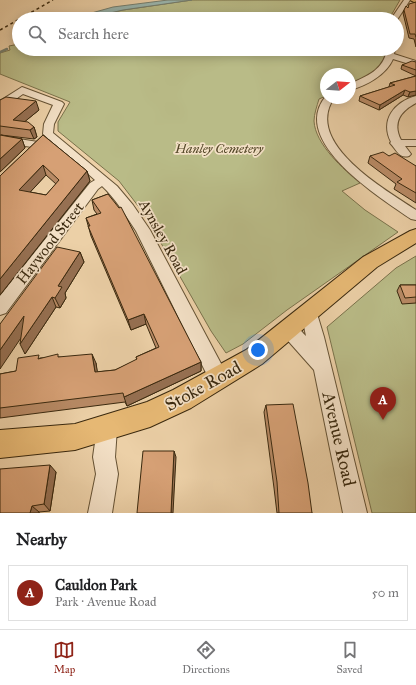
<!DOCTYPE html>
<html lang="en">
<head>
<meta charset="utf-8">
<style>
	:root { --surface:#fff; --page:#f2f2f2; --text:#202124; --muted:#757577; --line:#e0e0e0; --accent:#8f2418 }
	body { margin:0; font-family:"IM FELL Great Primer",serif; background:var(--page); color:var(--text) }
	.compass { position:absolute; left:320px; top:68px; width:36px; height:36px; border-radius:50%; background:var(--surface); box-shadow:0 2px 10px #0003; rotate:73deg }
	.you { position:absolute; left:258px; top:350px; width:14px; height:14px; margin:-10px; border:3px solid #fff; border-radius:50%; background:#1a73e8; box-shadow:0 0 0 6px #1a73e833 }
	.badge { display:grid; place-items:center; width:26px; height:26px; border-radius:50%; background:var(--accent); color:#fff; font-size:13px; font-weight:700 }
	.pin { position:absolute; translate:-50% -33px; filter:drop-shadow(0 1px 2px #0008) }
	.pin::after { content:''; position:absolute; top:21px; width:14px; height:12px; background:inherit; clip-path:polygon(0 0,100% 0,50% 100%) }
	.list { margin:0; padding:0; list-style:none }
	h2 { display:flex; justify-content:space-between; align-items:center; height:52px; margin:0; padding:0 16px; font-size:17px }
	h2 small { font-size:13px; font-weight:400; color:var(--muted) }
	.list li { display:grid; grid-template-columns:26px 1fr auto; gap:12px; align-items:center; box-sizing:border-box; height:56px; margin:0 8px 8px; padding:0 8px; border:1px solid var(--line); border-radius:0px }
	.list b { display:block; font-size:15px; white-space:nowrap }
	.list p { margin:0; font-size:13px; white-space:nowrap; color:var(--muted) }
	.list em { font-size:13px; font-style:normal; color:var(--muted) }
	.icon { flex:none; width:22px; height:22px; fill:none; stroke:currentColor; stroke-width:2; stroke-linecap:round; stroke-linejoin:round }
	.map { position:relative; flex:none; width:416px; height:513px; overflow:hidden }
	.search { position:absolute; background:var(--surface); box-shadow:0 2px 10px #0003; left:12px; right:12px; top:12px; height:44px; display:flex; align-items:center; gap:10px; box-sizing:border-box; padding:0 14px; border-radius:22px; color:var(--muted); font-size:15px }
	.sheet { height:116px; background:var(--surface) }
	nav { display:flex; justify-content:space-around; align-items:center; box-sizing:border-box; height:56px; border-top:1px solid var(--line); background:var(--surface); font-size:11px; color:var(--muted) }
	nav a { display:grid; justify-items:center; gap:2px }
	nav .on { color:var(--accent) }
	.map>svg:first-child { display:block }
	.green { fill:#b9bb87; stroke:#7a724b }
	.water { fill:#9ab6af; stroke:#747e6f }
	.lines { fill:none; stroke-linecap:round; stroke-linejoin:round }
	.stream { stroke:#747e6f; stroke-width:2.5 }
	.minor-casing { stroke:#665335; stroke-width:2 }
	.major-casing { stroke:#3a290f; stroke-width:2 }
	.minor { fill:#f3e0c6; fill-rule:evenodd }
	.major { fill:#e6b874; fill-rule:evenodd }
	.rail { stroke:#3a290f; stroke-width:1.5; stroke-dasharray:3 3; stroke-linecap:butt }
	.wall { fill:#b88a65; stroke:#3a290f; fill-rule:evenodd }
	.shaded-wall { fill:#967052; stroke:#3a290f }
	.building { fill:#d6a075; stroke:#3a290f; fill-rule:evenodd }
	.labels { text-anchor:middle; stroke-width:3.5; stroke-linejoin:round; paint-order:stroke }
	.far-park-label { font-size:13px; font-style:italic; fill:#534627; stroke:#f3e0c6 }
	.street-label { font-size:15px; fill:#3a290f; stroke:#f3e0c6 }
	.near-street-label { font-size:18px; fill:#3a290f; stroke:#f3e0c6 }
</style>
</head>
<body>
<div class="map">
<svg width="416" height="513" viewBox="0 0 416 513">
	<rect width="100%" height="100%" fill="#ecd0a7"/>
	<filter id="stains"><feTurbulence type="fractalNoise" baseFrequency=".005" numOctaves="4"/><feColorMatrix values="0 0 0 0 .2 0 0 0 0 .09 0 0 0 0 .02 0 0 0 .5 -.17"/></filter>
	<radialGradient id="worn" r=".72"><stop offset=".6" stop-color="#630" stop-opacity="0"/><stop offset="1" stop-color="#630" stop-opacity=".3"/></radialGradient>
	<!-- green -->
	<g class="green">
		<polygon points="192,0 400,0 389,19 84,19 123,10"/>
		<path d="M19,44v5h368c-2,21 -20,27 -37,35v-10h-24v22l-7,3c-2,7 -5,15 -5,22 1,23 30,49 46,62l-18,8 23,19 33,22 -111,78 -44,34 -17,9 -15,-22 -66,-116 -26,-34 -61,-50v-9l12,-20 -70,-28v-21l10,-3 -1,-4z"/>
		<polygon points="416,256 416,513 372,513 327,327 396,268"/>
	</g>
	<!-- water -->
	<polygon class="water" points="168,0 192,0 123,10 84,19 70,19 113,7"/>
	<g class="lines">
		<!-- stream -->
		<polyline class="stream" points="0,52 7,49"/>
		<!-- minor casing -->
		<g class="minor-casing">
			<g id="minor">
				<polygon points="404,0 410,0 397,20 391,19"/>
				<path d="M387,49h8l-1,5 22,7v5l-23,-7c-7,16 -27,27 -43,31v-6c17,-8 34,-14 37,-35z"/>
				<path d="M22,87l40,15 2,2 -10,20 -1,9 64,53 16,19 17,25 76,143 3,6 -3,6 -7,3 -7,-3 -76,-154c-10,-15 -20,-32 -34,-45l-4,3 -92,124 -6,2v-19l90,-113 5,-3 -52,-46 1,-10 9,-19 -30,-11 -20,14 -3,1v-8z"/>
				<path d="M326,96v2h8c-31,45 52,92 82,112v10l-5,-1c-30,-21 -123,-78 -85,-123z"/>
				<path d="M416,96v7c-15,8 -24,19 -15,37h15v6h-11l6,8 -2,2c-10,3 -13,-7 -19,-13l1,-1c-11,-22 3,-40 25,-46z"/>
				<polygon points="0,136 38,142 44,145 38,148 0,142"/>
				<path d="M309,305l6,2 9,30 43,176h-24l-29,-143 -32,-36 -3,-5 3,-5c12,-4 16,4 24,12l-5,-24 2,-5z"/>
				<polygon points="107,418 114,421 117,428 115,457 118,474 112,513 88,513 96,474 93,457 97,428 100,421"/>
			</g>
		</g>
		<!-- major casing -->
		<g class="major-casing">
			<g id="major">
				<polygon points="410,0 416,0 416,3"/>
				<polygon points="416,229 416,243 377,267 262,364 191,408 150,427 75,450 0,458 0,430 75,424 147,402 173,390 246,350 363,257 410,231"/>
			</g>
		</g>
		<!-- minor -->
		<use href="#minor" class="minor"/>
		<!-- major -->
		<use href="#major" class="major"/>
		<!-- rail -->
		<polyline class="rail" points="0,30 53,0"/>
	</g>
	<!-- wall -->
	<g class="wall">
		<polygon points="416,2 416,47 414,39 409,38 403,13 404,10 408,8"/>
		<polygon points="416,62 416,76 401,69 402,65"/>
		<polygon points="416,76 408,97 403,95 379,110 359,101 360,96 389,87 390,83"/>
		<polygon points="0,100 39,110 24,122 34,127 37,137 34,139 1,135 22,139 25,148 0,172"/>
		<path d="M43,135l44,36 3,10 -90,114 1,-120zM46,175l10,9 -10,11 -16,-3z"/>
		<polygon points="370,156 389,156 416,166 416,203 394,189 396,184 368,163"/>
		<polygon points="108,194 201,362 201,371 127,406 125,402 0,418 0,374 16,371 40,358 59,357 96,363 97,372 115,370 137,360 136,357 156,348 146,324 131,330 91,236 86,218 97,214 94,210 92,200"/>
		<polygon points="80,252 84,262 65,293 66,298 60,308 56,307 25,354 20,339 0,324"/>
		<polygon points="400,285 416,285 416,303 402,304 397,291"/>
		<polygon points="266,405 312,513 277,513 274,488 264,412"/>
		<polygon points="56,472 50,511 39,512 39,513 0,513"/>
	</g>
	<!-- shaded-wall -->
	<g class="shaded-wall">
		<polygon points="405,90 403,95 379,110 380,105"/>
		<polygon points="416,91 416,95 408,97 410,92"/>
		<polygon points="36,101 39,110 17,128 13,120"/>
		<polygon points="34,127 37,137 34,139 30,130"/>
		<polygon points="22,139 25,148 0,172 0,159"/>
		<polygon points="43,165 46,175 23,200 19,190"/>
		<polygon points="87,171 90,181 0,295 0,279"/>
		<polygon points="80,252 84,262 65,293 66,298 60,308 55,298 58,286"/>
		<polygon points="52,297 56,307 25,354 20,344"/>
		<polygon points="144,314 146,324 131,330 128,320"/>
		<polygon points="24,316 29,326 0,369 0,350"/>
		<polygon points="92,354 96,363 99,382 95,372"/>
		<polygon points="201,362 201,371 127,406 124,397"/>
		<polygon points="174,451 176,457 173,513 171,513"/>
		<polygon points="50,465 56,472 50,511 44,504"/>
		<polygon points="32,506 39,512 39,513 30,513"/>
	</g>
	<!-- building -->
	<g class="building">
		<polygon points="416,2 416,37 415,34 410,34 404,10 406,6 408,8 409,4"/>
		<polygon points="412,61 416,62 416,70 402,65"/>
		<polygon points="416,76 416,91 410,92 405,90 380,105 360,96 395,85 390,83"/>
		<polygon points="6,97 36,101 13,120 28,122 34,127 30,130 0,126 0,100"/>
		<polygon points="0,135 22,139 0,159"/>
		<path d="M43,135l44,36 -87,108v-103l1,-1zM43,165l16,15 -13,15 -27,-5z"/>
		<polygon points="383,152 389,156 395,153 416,166 416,193 397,182 402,179 370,156"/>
		<polygon points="108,194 119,208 121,207 201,362 124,397 123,393 0,408 0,374 16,371 18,358 39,355 38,359 58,354 58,357 92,354 95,372 115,370 137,359 136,357 159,347 144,314 128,320 88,226 90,226 86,218 101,213 92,200"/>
		<polygon points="57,247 80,252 58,286 62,287 55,298 52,297 20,344 24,316 0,350 0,324"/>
		<polygon points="400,285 416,285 416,297 405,298"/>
		<polygon points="293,404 308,483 312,513 279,513 277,482 266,405"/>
		<polygon points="143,451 174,451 171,513 137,513"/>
		<polygon points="50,465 44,504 32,506 30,513 0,513 0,469"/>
	</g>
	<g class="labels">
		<!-- far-park labels -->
		<g class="far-park-label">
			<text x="219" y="153">Hanley Cemetery</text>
		</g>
		<!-- street labels -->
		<g class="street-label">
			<text transform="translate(163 237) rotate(61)" y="5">Aynsley Road</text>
			<text transform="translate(50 243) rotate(-52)" y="5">Haywood Street</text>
		</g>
		<!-- near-street labels -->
		<g class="near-street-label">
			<text transform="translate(203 386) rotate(-29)" y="6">Stoke Road</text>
			<text transform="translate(339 439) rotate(77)" y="6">Avenue Road</text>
		</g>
	</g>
	<rect width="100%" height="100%" filter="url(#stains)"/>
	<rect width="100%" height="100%" fill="url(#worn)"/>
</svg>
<svg class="compass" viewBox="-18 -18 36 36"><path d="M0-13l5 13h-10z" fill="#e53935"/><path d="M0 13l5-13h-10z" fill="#757577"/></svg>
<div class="you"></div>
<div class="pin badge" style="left:383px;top:420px">A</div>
<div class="search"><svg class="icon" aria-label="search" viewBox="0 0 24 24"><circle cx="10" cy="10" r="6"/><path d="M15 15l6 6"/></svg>Search here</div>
</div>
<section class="sheet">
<h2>Nearby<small></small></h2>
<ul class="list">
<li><span class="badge">A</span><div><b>Cauldon Park</b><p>Park · Avenue Road</p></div><em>50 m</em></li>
</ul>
</section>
<nav>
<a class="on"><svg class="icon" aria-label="map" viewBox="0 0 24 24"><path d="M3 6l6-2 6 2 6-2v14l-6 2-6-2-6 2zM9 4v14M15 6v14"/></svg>Map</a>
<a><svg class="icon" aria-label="directions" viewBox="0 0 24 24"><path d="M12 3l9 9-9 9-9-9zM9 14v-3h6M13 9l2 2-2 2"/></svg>Directions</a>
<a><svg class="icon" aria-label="saved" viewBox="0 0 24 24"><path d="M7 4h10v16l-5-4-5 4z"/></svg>Saved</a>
</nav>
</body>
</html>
